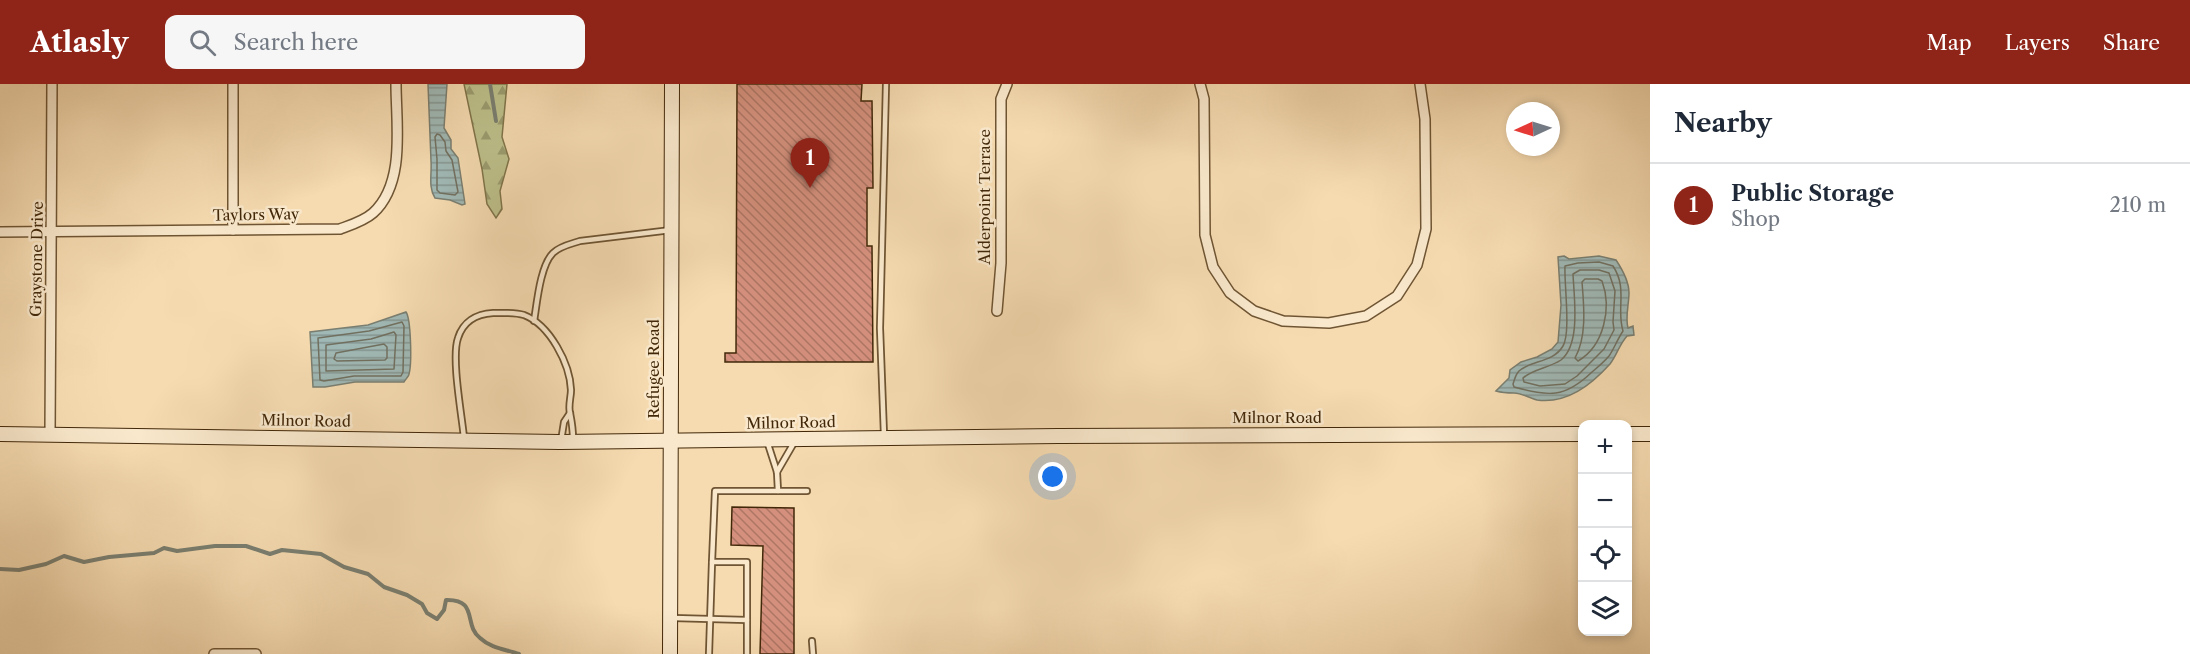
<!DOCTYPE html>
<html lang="en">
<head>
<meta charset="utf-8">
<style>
	:root { --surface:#fff; --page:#f6f6f7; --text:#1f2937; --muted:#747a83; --line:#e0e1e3; --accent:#8f2418 }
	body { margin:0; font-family:"Libre Caslon Text",serif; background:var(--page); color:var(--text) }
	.controls { position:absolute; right:18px; bottom:18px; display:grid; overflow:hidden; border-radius:12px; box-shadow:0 3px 9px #0003 }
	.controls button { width:54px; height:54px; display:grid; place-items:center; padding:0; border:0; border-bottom:2px solid var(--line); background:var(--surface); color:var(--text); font:30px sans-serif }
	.compass { position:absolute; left:1506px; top:18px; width:54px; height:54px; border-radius:50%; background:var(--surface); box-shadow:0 3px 9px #0003; rotate:266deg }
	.you { position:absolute; left:1053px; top:393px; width:21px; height:21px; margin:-15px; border:4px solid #fff; border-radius:50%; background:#1a73e8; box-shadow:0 0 0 9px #1a73e833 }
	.badge { display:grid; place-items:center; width:39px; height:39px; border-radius:50%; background:var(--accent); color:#fff; font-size:20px; font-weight:700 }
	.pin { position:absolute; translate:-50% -50px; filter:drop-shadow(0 2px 3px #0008) }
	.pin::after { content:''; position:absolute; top:32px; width:21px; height:18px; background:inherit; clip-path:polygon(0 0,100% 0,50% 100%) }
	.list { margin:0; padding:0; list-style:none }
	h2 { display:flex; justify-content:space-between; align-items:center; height:78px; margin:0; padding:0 24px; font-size:26px }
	h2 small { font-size:20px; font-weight:400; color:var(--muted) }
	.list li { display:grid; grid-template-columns:39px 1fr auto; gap:18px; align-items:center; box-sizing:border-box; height:84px; padding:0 24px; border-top:2px solid var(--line) }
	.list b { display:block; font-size:22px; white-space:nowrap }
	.list p { margin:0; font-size:20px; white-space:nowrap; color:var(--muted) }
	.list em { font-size:20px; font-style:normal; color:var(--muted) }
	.icon { flex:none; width:33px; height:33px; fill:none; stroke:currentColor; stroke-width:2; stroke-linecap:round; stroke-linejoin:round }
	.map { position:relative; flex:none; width:1650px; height:570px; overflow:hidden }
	header { display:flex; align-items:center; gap:36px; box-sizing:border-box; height:84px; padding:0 30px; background:var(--accent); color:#fff }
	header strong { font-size:28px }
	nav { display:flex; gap:33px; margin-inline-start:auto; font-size:21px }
	.search { width:420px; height:54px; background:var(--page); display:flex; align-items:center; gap:15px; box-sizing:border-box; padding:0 21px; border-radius:12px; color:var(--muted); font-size:22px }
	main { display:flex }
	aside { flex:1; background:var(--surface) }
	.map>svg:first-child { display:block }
	.forest { fill:url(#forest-firs); stroke:#80744a; stroke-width:1.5 }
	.water { fill:url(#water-rules); stroke:#7a7f71; stroke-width:1.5 }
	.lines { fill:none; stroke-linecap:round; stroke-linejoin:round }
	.shore { stroke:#717060; stroke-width:1.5 }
	.stream { stroke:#7a7f71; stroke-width:4 }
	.building { fill:url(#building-back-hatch); stroke:#422809; stroke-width:1.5 }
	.lane-casing { stroke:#6f5533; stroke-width:8 }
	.street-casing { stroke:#6f5533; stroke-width:12 }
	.secondary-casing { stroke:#422809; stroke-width:16 }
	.lane { stroke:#f9e8cc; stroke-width:4.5 }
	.street { stroke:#f9e8cc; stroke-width:9 }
	.secondary { stroke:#f9e8cc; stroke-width:14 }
	.labels { text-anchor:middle; stroke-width:5; stroke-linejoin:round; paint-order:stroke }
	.street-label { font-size:15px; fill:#422809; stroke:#f9e8cc }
</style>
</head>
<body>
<header>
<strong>Atlasly</strong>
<div class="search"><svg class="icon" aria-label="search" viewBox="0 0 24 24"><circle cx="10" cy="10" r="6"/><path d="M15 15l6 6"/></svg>Search here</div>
<nav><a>Map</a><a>Layers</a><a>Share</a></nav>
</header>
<main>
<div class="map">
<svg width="1650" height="570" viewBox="0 0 1650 570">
	<defs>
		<pattern id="forest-firs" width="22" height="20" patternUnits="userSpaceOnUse" patternTransform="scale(1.5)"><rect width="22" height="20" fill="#bdc08b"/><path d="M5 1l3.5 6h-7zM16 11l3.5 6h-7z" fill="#9b9c70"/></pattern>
		<pattern id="water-rules" width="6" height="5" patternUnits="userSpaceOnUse" patternTransform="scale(1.5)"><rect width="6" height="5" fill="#a0b9b6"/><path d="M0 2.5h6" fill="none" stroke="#849692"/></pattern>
		<pattern id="building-back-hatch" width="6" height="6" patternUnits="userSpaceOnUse" patternTransform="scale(1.5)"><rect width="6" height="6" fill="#d5907d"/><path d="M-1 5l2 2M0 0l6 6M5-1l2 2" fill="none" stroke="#ae7665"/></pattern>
	</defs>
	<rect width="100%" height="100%" fill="#f6dbb1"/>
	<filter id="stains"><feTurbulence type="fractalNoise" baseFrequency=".00333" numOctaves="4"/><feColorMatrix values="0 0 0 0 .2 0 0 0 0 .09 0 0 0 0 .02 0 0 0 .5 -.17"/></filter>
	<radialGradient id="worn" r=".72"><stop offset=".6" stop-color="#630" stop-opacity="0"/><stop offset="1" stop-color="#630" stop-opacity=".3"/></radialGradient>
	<!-- forest -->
	<polygon class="forest" points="464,0 507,0 502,53 509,75 500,107 502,125 496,134 487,120 482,85"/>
	<!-- water -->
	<g class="water">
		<path d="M428,0h19l-3,44 7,12v9l7,9 7,46 -3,1 -12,-5 -15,-2c-7,-11 -3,-24 -4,-37 -1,-26 -2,-51 -3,-77z"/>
		<path d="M1564,172l5,3 30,-3 17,4c6,9 13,22 13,33 0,11 -4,24 -1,35l5,-2 1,9 -7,1c-8,9 -10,19 -17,28 -19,21 -43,40 -73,36 -8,-2 -15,-7 -23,-7 -7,0 -11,0 -18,-2l13,-13 1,-8 11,-8 16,-5 15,-8 6,-7 3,-37 -3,-48z"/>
		<path d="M406,228c5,7 6,52 3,62 0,2 -4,6 -5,8h-49l-30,5h-12l-3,-55 58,-7z"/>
	</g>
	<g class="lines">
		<!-- shore -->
		<g class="shore">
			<polygon points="437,50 440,51 445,58 446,67 452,76 458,108 455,111 440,109 437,106 437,75 435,53"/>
			<path d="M1599,178l14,4c15,23 3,42 10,65 -6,9 -9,18 -14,25 -5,6 -11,11 -17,16 -28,27 -43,24 -78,15l-1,-3c2,-5 2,-9 6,-13 12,-11 34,-8 44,-25 8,-14 1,-62 2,-80l13,-3z"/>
			<path d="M1580,186h19l10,3 6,18 -2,31 1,8 -10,19 -27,27 -12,8 -25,2 -16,-4 -1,-4c10,-9 26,-10 38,-18 20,-16 13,-62 12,-86z"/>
			<path d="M1585,195h13l4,2c10,27 2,65 -24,80l-3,-3c12,-21 9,-52 7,-76z"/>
			<polygon points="402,238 404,242 403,288 401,292 354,292 324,297 320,296 318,254 369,247"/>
			<polygon points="394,248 396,251 394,285 326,287 326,261 371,255"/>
			<polygon points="384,260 387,263 387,274 385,276 337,277 334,275 336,269"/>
		</g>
		<!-- stream -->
		<g class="stream">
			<polyline points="490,0 496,37"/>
			<path d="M0,485l19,1 27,-6 18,-8 20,6 25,-5 45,-4 10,-5 13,3 38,-5h31l24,8 12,-4 39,4 23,13 24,7 16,13 23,8 15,9 5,9 10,6 7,-9 2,-10c33,-1 17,25 34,38 12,11 25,11 39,16"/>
		</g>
	</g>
	<!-- building -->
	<g class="building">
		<polygon points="737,0 862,0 861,17 872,17 873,104 867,104 867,162 872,162 873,278 725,278 725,269 736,269"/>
		<polygon points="732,423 794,424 794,570 760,570 763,462 731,461"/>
	</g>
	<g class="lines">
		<!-- lane casing -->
		<g class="lane-casing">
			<g id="lane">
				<path d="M534,237c3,-18 6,-55 19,-68 7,-7 18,-9 27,-12l91,-11"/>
				<polyline points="884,351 880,244 886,0"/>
				<path d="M464,354c-2,-22 -13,-80 -6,-100 5,-16 18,-24 35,-25 10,0 22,-1 31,2 26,10 46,49 47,75 0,7 -3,16 -1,23 2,10 3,15 3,26"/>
				<polyline points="561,357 564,338 570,329"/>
				<polyline points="767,357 777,388 778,407"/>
				<polyline points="777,388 795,357"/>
				<polyline points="673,534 747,536"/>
				<polyline points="812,557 813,570"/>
				<polyline points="709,570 712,478"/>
				<polyline points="747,570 747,478 712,478 715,407 807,407"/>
			</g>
		</g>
		<!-- street casing -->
		<g class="street-casing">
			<g id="street">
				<polyline points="233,0 233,146"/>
				<polyline points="1200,0 1204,15 1205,151 1213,183 1230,209 1254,227 1283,237 1329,239 1366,232 1397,212 1417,181 1426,145 1425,35 1420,0"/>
				<path d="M0,148l340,-3c11,-4 24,-8 33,-16 33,-30 23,-89 23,-129"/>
				<polyline points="997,227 1001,179 1001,15 1007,0"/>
				<polyline points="50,350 52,0"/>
				<polyline points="214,570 256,570"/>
			</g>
		</g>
		<!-- secondary casing -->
		<g class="secondary-casing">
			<g id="secondary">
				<polyline points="0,350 560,358 1058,352 1582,350"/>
				<polyline points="1628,350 1650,350"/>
				<polyline points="670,570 672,0"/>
			</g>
		</g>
		<!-- lane -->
		<use href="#lane" class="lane"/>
		<!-- street -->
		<use href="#street" class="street"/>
		<!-- secondary -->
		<use href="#secondary" class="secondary"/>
	</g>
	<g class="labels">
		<!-- street labels -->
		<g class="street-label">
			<text transform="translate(985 113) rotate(-90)" y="5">Alderpoint Terrace</text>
			<text transform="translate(256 131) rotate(-1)" y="5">Taylors Way</text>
			<text transform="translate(37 175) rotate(-89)" y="5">Graystone Drive</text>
			<text transform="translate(654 285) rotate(-90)" y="5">Refugee Road</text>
			<text x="1277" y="339">Milnor Road</text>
			<text transform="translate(306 337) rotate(1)" y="5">Milnor Road</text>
			<text transform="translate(791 339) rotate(-1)" y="5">Milnor Road</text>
		</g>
	</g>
	<rect width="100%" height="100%" filter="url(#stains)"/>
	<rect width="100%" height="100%" fill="url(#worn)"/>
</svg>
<div class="controls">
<button>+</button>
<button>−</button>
<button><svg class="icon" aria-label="locate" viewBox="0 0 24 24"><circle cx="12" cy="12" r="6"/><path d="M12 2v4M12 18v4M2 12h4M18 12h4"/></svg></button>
<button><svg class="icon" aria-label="layers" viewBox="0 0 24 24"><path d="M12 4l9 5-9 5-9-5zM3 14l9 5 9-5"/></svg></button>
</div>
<svg class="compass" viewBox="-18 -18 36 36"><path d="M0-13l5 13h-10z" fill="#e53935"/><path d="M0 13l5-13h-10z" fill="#747a83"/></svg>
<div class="you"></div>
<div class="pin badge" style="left:810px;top:104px">1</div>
</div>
<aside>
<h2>Nearby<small></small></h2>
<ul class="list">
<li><span class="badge">1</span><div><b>Public Storage</b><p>Shop</p></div><em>210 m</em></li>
</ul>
</aside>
</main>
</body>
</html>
